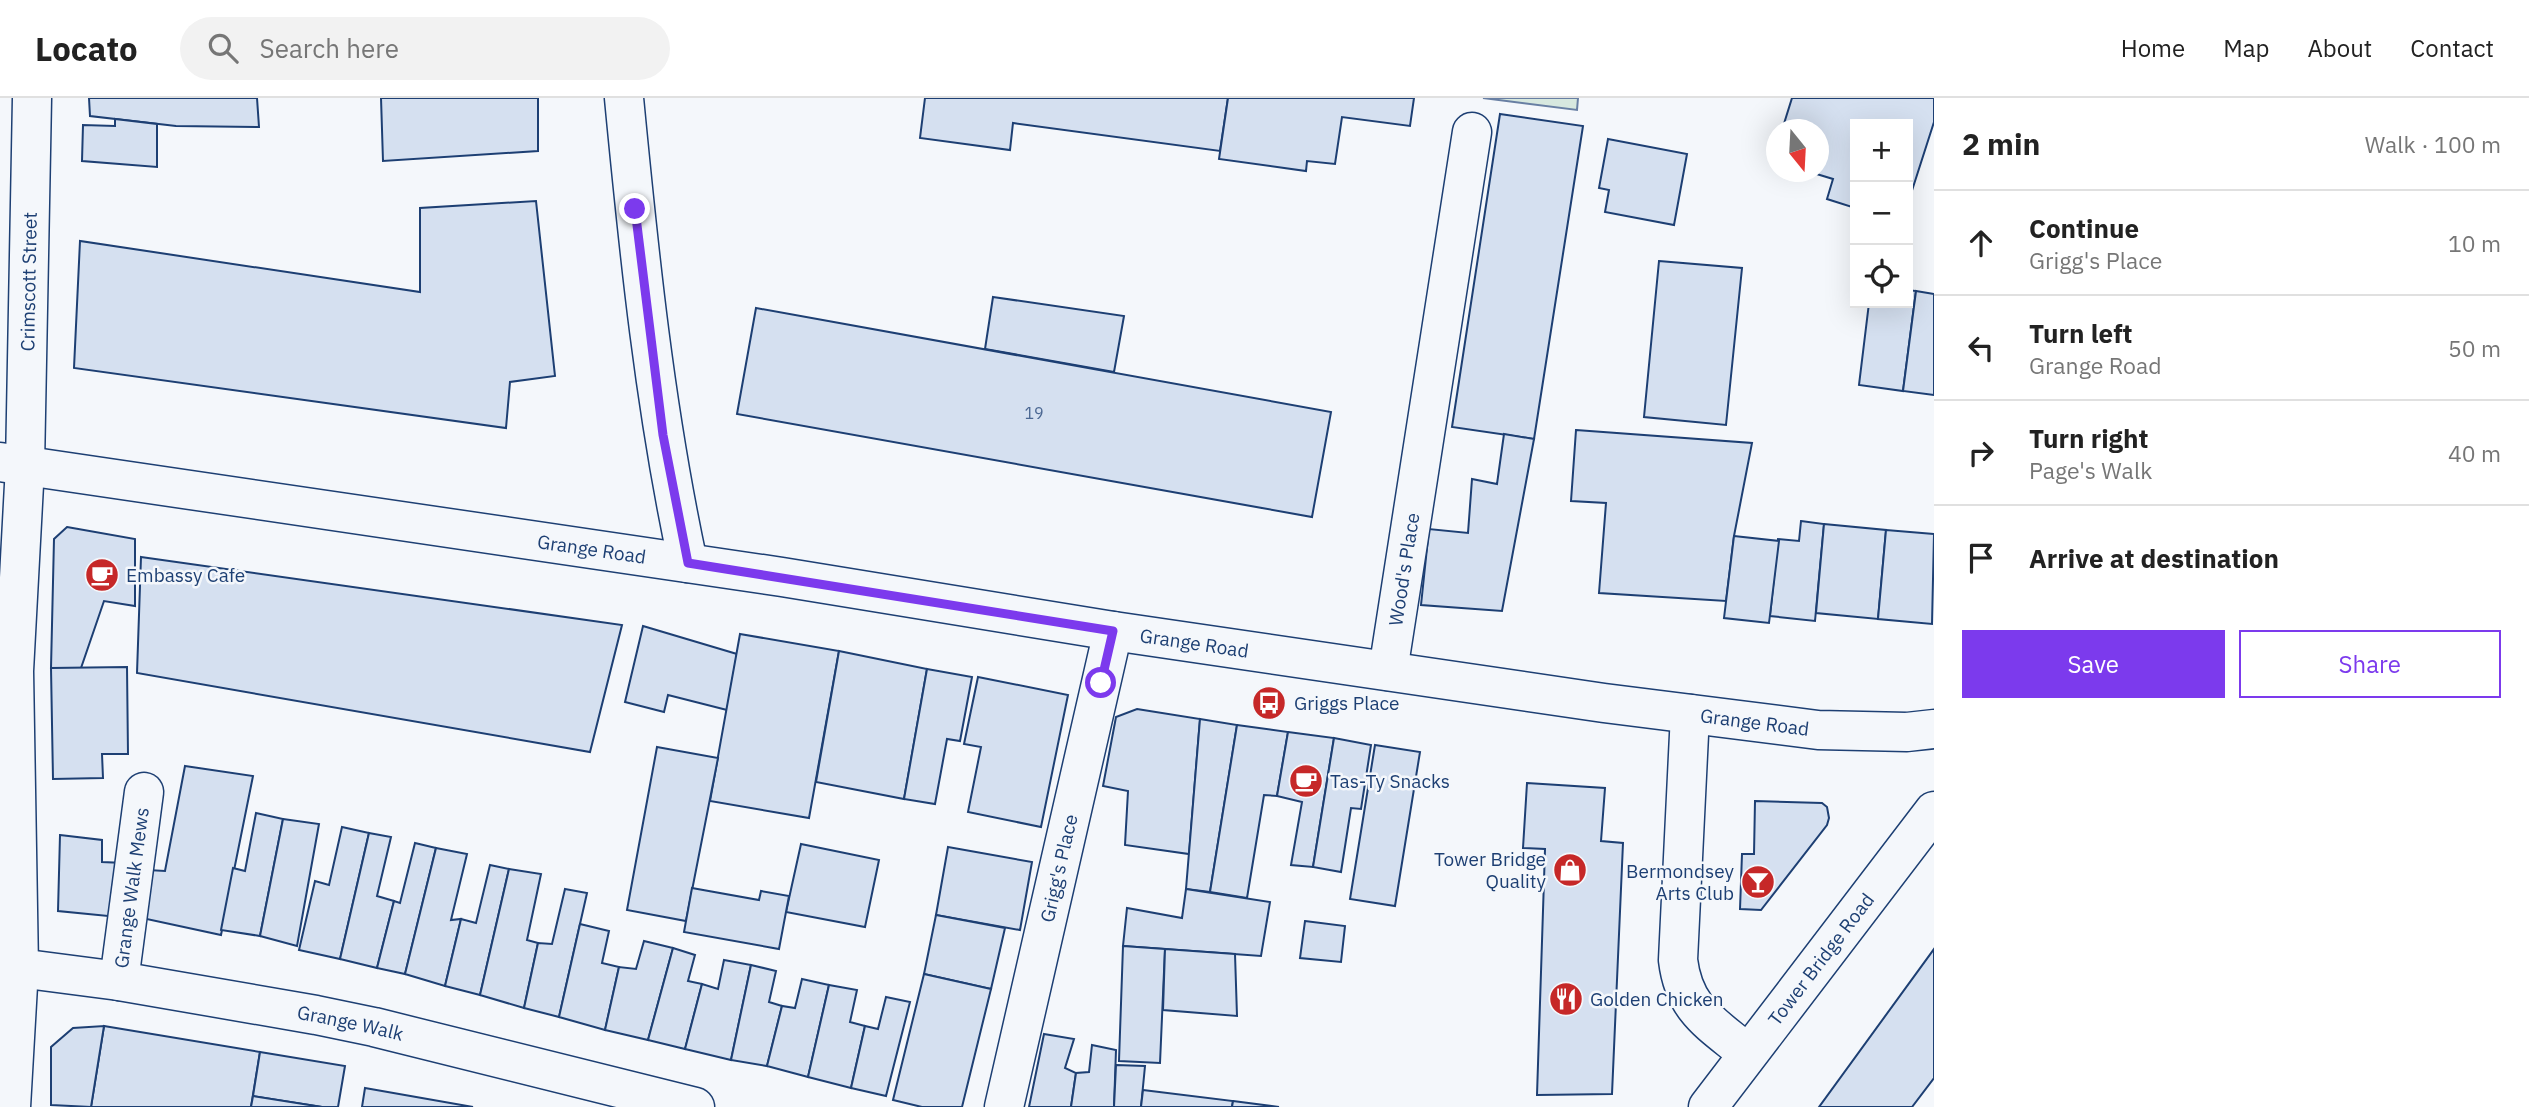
<!DOCTYPE html>
<html lang="en">
<head>
<meta charset="utf-8">
<style>
	:root { --surface:#fff; --page:#f2f2f2; --text:#222; --muted:#767676; --line:#e0e0e0; --accent:#7c3aed }
	body { margin:0; font-family:"IBM Plex Sans",sans-serif; background:var(--page); color:var(--text) }
	.controls { position:absolute; right:21px; top:21px; display:grid; overflow:hidden; border-radius:0px; box-shadow:0 7px 28px #0002 }
	.controls button { width:63px; height:63px; display:grid; place-items:center; padding:0; border:0; border-bottom:2px solid var(--line); background:var(--surface); color:var(--text); font:35px sans-serif }
	.compass { position:absolute; left:1766px; top:21px; width:63px; height:63px; border-radius:50%; background:var(--surface); box-shadow:0 7px 28px #0002; rotate:162deg }
	.stop { position:absolute; width:21px; height:21px; margin:-16px; border:5px solid #7c3aed; border-radius:50%; background:#fff }
	.stop.end { background:#7c3aed; border-color:#fff; box-shadow:0 2px 7px #0008 }
	.list { margin:0; padding:0; list-style:none }
	h2 { display:flex; justify-content:space-between; align-items:center; height:91px; margin:0; padding:0 28px; font-size:30px }
	h2 small { font-size:23px; font-weight:400; color:var(--muted) }
	.list li { display:grid; grid-template-columns:46px 1fr auto; gap:21px; align-items:center; box-sizing:border-box; height:105px; padding:0 28px; border-top:2px solid var(--line) }
	.list b { display:block; font-size:26px; white-space:nowrap }
	.list p { margin:0; font-size:23px; white-space:nowrap; color:var(--muted) }
	.list em { font-size:23px; font-style:normal; color:var(--muted) }
	.actions { display:flex; gap:14px; padding:21px 28px }
	.actions a { flex:1; padding:16px 0; border:2px solid var(--accent); border-radius:0px; text-align:center; font-size:24px; color:var(--accent) }
	.actions .main { background:var(--accent); color:#fff }
	.icon { flex:none; width:38px; height:38px; fill:none; stroke:currentColor; stroke-width:2; stroke-linecap:round; stroke-linejoin:round }
	.map { position:relative; flex:none; width:1934px; height:1009px; overflow:hidden }
	header { display:flex; align-items:center; gap:42px; box-sizing:border-box; height:98px; padding:0 35px; background:var(--surface); border-bottom:2px solid var(--line) }
	header strong { font-size:33px }
	nav { display:flex; gap:38px; margin-inline-start:auto; font-size:24px }
	.search { width:490px; height:63px; background:var(--page); display:flex; align-items:center; gap:18px; box-sizing:border-box; padding:0 24px; border-radius:38px; color:var(--muted); font-size:26px }
	main { display:flex }
	aside { flex:1; background:var(--surface) }
	.map>svg:first-child { display:block }
	.green { fill:#d7e8df; stroke:#687fa3; stroke-width:2 }
	.building { fill:#d5e0f0; stroke:#1d3f73; stroke-width:2 }
	.lines { fill:none; stroke-linecap:round; stroke-linejoin:round }
	.street-casing { stroke:#1d3f73; stroke-width:41 }
	.primary-casing { stroke:#1d3f73; stroke-width:41 }
	.highway-casing { stroke:#1d3f73; stroke-width:41 }
	.street { stroke:#f4f7fb; stroke-width:38 }
	.primary { stroke:#f4f7fb; stroke-width:38 }
	.highway { stroke:#f4f7fb; stroke-width:38 }
	.route { stroke:#7c3aed; stroke-width:9 }
	.labels { text-anchor:middle; stroke-width:5; stroke-linejoin:round; paint-order:stroke }
	.number-label { font-size:16px; fill:#4b6792 }
	.street-label { font-size:19px; fill:#1d3f73; stroke:#f4f7fb }
	.poi-label { font-size:19px; fill:#1d3f73; stroke:#f4f7fb; text-anchor:start }
</style>
</head>
<body>
<header>
<strong>Locato</strong>
<div class="search"><svg class="icon" aria-label="search" viewBox="0 0 24 24"><circle cx="10" cy="10" r="6"/><path d="M15 15l6 6"/></svg>Search here</div>
<nav><a>Home</a><a>Map</a><a>About</a><a>Contact</a></nav>
</header>
<main>
<div class="map">
<svg width="1934" height="1009" viewBox="0 0 1934 1009">
	<rect width="100%" height="100%" fill="#f4f7fb"/>
	<!-- green -->
	<polygon class="green" points="1483,0 1578,0 1577,12"/>
	<!-- building -->
	<g class="building">
		<polygon points="89,0 257,0 259,29 176,28 90,18"/>
		<polygon points="381,0 538,0 538,53 383,63"/>
		<polygon points="925,0 1228,0 1220,53 1013,25 1010,52 920,40"/>
		<polygon points="1228,0 1414,0 1410,28 1342,19 1335,66 1307,63 1306,73 1219,61"/>
		<polygon points="1792,0 1934,0 1934,24 1908,105 1908,26 1855,26 1855,110 1827,101 1833,81 1810,74 1818,74 1818,32 1782,32"/>
		<polygon points="1500,16 1583,28 1534,341 1452,329"/>
		<polygon points="115,21 157,26 157,69 82,63 83,27 115,28"/>
		<polygon points="1608,41 1687,56 1674,127 1605,114 1609,92 1599,90"/>
		<polygon points="536,103 555,278 510,284 506,330 74,270 80,143 420,194 420,110"/>
		<polygon points="1659,163 1742,170 1726,327 1644,319"/>
		<polygon points="1908,192 1916,193 1903,293 1859,287 1869,205 1908,205"/>
		<polygon points="1916,193 1934,196 1934,297 1903,293"/>
		<polygon points="993,199 1124,218 1114,274 985,251"/>
		<polygon points="756,210 1331,314 1312,419 737,316"/>
		<polygon points="1576,332 1752,345 1734,438 1726,503 1599,495 1606,405 1571,403"/>
		<polygon points="1504,336 1534,341 1502,513 1421,507 1429,431 1468,435 1472,381 1497,386"/>
		<polygon points="1801,423 1824,426 1815,523 1770,518 1778,441 1799,443"/>
		<polygon points="1824,426 1886,432 1878,521 1816,515"/>
		<polygon points="67,429 135,441 135,508 104,503 81,570 51,570 54,441"/>
		<polygon points="1886,432 1934,436 1932,526 1878,521"/>
		<polygon points="1734,438 1779,443 1769,525 1724,520"/>
		<polygon points="141,459 622,527 590,654 137,575"/>
		<polygon points="643,528 737,556 727,612 668,597 664,614 625,604"/>
		<polygon points="740,536 839,553 809,720 710,703"/>
		<polygon points="839,553 927,571 904,701 816,684"/>
		<polygon points="127,569 128,656 102,656 103,680 53,681 51,570"/>
		<polygon points="927,571 972,579 960,643 947,641 935,706 904,701"/>
		<polygon points="978,579 1068,597 1041,729 968,714 981,649 964,646"/>
		<polygon points="1137,611 1200,621 1189,756 1125,747 1128,693 1103,688 1116,619"/>
		<polygon points="1200,621 1237,627 1210,794 1186,791"/>
		<polygon points="1237,627 1288,634 1277,698 1264,697 1247,800 1210,794"/>
		<polygon points="1288,634 1334,640 1313,769 1291,767 1302,704 1277,698"/>
		<polygon points="1334,640 1371,647 1361,711 1351,710 1341,774 1313,769"/>
		<polygon points="1375,647 1420,654 1395,808 1350,801"/>
		<polygon points="657,649 718,660 686,823 627,812"/>
		<polygon points="185,668 253,678 221,837 142,820 148,772 165,773"/>
		<polygon points="1527,685 1605,690 1601,743 1623,745 1612,996 1537,997 1545,751 1523,750"/>
		<polygon points="1755,703 1822,705 1827,709 1829,720 1827,727 1761,812 1740,811 1742,756 1754,756"/>
		<polygon points="256,715 283,721 260,838 221,832 233,770 245,773"/>
		<polygon points="283,721 319,726 297,848 260,838"/>
		<polygon points="342,729 369,735 340,861 299,852 315,783 329,787"/>
		<polygon points="369,735 391,739 377,798 394,803 377,870 340,861"/>
		<polygon points="60,737 102,742 102,764 124,765 118,819 58,813"/>
		<polygon points="415,745 436,750 405,876 377,870 394,803 400,805"/>
		<polygon points="801,746 879,762 865,829 786,814"/>
		<polygon points="948,749 1032,764 1020,832 936,817"/>
		<polygon points="436,750 467,756 451,822 461,821 445,888 405,876"/>
		<polygon points="490,767 509,771 480,897 445,888 461,821 476,825"/>
		<polygon points="509,771 541,776 527,842 538,845 524,910 480,897"/>
		<polygon points="692,790 759,802 761,793 789,798 779,851 684,834"/>
		<polygon points="565,791 587,795 559,919 524,910 538,845 552,846"/>
		<polygon points="1186,791 1270,804 1261,858 1123,848 1127,810 1182,820"/>
		<polygon points="936,817 1005,830 991,891 924,876"/>
		<polygon points="1305,823 1345,828 1341,864 1300,860"/>
		<polygon points="580,826 609,833 602,865 619,869 605,932 559,919"/>
		<polygon points="644,843 673,850 648,942 605,932 619,869 636,871"/>
		<polygon points="1123,848 1165,851 1160,965 1119,963"/>
		<polygon points="673,850 695,857 688,883 702,886 685,951 648,942"/>
		<polygon points="1165,851 1235,856 1237,918 1163,912"/>
		<polygon points="1934,851 1934,980 1912,1009 1819,1009"/>
		<polygon points="724,862 751,867 731,962 685,951 702,886 718,891"/>
		<polygon points="751,867 776,873 769,904 782,908 767,968 731,962"/>
		<polygon points="924,876 991,891 962,1009 922,1009 893,1002"/>
		<polygon points="802,881 829,887 808,979 767,968 782,908 795,910"/>
		<polygon points="829,887 857,892 850,924 865,928 851,990 808,979"/>
		<polygon points="886,899 910,904 886,998 851,990 865,928 878,931"/>
		<polygon points="104,928 260,954 251,1009 91,1009"/>
		<polygon points="104,928 91,1009 51,1007 51,949 73,930"/>
		<polygon points="1044,936 1074,941 1065,970 1076,975 1071,1009 1029,1009"/>
		<polygon points="1092,947 1116,952 1114,1009 1071,1009 1076,975 1089,974"/>
		<polygon points="260,954 345,968 338,1009 322,1009 253,998"/>
		<polygon points="1116,967 1145,968 1141,1009 1114,1009"/>
		<polygon points="365,990 473,1009 362,1009"/>
		<polygon points="1143,992 1233,1003 1232,1009 1141,1009"/>
		<polygon points="253,998 322,1009 251,1009"/>
		<polygon points="1233,1003 1279,1009 1232,1009"/>
	</g>
	<g class="lines">
		<!-- street casing -->
		<g class="street-casing">
			<g id="street">
				<path d="M624,0c15,156 31,312 64,465"/>
				<path id="s1" d="M1388,573l84,-539"/>
				<path id="s2" d="M0,871l19,-1 100,13 197,34 58,12 321,80"/>
				<path id="s3" d="M119,883l25,-189"/>
				<path id="s4" d="M11,1009l8,-139 -5,-297 11,-205 7,-368"/>
				<path id="s5" d="M1004,1009l109,-476"/>
			</g>
		</g>
		<!-- primary casing -->
		<g class="primary-casing">
			<g id="primary">
				<path id="s6" d="M0,364l782,115 331,54 491,72 214,27 89,2 27,-3"/>
				<path d="M1690,616l-12,246c6,50 33,63 69,93"/>
			</g>
		</g>
		<!-- highway casing -->
		<g class="highway-casing">
			<g id="highway">
				<path id="s7" d="M1708,1009l226,-296"/>
			</g>
		</g>
		<!-- street -->
		<use href="#street" class="street"/>
		<!-- primary -->
		<use href="#primary" class="primary"/>
		<!-- highway -->
		<use href="#highway" class="highway"/>
	</g>
	<g class="lines">
		<!-- route -->
		<polyline class="route" points="635,111 663,337 688,465 1113,533 1101,585"/>
	</g>
	<!-- icons -->
	<defs>
		<g id="cafe-disc" transform="scale(1.75)"><circle r="9.5" fill="#c62828" stroke="#f4f7fb"/><path d="M-5.5-4.5H6V0H3Q3 3.5 0 3.5H-2.5Q-5.5 3.5-5.5 0ZM3-3.2v2h1.7v-2ZM-6 4.5H4V6H-6Z" fill="#fff"/></g>
		<g id="bus-disc" transform="scale(1.75)"><circle r="9.5" fill="#c62828" stroke="#f4f7fb"/><path d="M-5-6H5V4H4V6H2V4H-2V6H-4V4H-5ZM-3.5-4V0h7V-4ZM-3.5 1.2v1.5H-2V1.2ZM2 1.2v1.5H3.5V1.2Z" fill="#fff"/></g>
		<g id="shop-disc" transform="scale(1.75)"><circle r="9.5" fill="#c62828" stroke="#f4f7fb"/><path d="M-5-2.5h2.3a2.7 3.5 0 0 1 5.4 0H5L5.5 6h-11ZM-1.5-2.5h3a1.5 2.3 0 0 0-3 0Z" fill="#fff"/></g>
		<g id="bar-disc" transform="scale(1.75)"><circle r="9.5" fill="#c62828" stroke="#f4f7fb"/><path d="M-6-5H6L.8 .8V4.5H3.5V6h-7V4.5H-.8V.8Z" fill="#fff"/></g>
		<g id="restaurant-disc" transform="scale(1.75)"><circle r="9.5" fill="#c62828" stroke="#f4f7fb"/><path d="M-5-6h1v4h1v-4h1v4h1v-4h1v5L-1.5 .5V6h-2V.5L-5-1ZM5-6V6H3V1.5H1.5Q1.5-4 5-6Z" fill="#fff"/></g>
	</defs>
	<g fill-rule="evenodd">
		<use href="#cafe-disc" x="102" y="477"/>
		<use href="#bus-disc" x="1269" y="605"/>
		<use href="#cafe-disc" x="1306" y="683"/>
		<use href="#shop-disc" x="1570" y="772"/>
		<use href="#bar-disc" x="1758" y="784"/>
		<use href="#restaurant-disc" x="1566" y="901"/>
	</g>
	<g class="labels">
		<!-- number labels -->
		<g class="number-label">
			<text x="1034" y="321">19</text>
		</g>
		<!-- street labels -->
		<g class="street-label">
			<text dy="7" stroke="none"><textPath href="#s4" startOffset="826">Crimscott Street</textPath></text>
			<text dy="7" stroke="none"><textPath href="#s6" startOffset="598">Grange Road</textPath></text>
			<text dy="7" stroke="none"><textPath href="#s1" startOffset="103">Wood's Place</textPath></text>
			<text dy="7" stroke="none"><textPath href="#s6" startOffset="1208">Grange Road</textPath></text>
			<text dy="7" stroke="none"><textPath href="#s6" startOffset="1774">Grange Road</textPath></text>
			<text dy="7" stroke="none"><textPath href="#s5" startOffset="245">Grigg's Place</textPath></text>
			<text dy="7" stroke="none"><textPath href="#s3" startOffset="94">Grange Walk Mews</textPath></text>
			<text dy="7" stroke="none"><textPath href="#s7" startOffset="186">Tower Bridge Road</textPath></text>
			<text dy="7" stroke="none"><textPath href="#s2" startOffset="355">Grange Walk</textPath></text>
		</g>
		<!-- poi labels -->
		<g class="poi-label">
			<text x="126" y="484">Embassy Cafe</text>
			<text x="1294" y="612">Griggs Place</text>
			<text x="1330" y="690">Tas-Ty Snacks</text>
			<text x="1546" y="768" text-anchor="end">Tower Bridge<tspan x="1546" dy="22">Quality</tspan></text>
			<text x="1734" y="780" text-anchor="end">Bermondsey<tspan x="1734" dy="22">Arts Club</tspan></text>
			<text x="1590" y="908">Golden Chicken</text>
		</g>
	</g>
</svg>
<div class="controls">
<button>+</button>
<button>−</button>
<button><svg class="icon" aria-label="locate" viewBox="0 0 24 24"><circle cx="12" cy="12" r="6"/><path d="M12 2v4M12 18v4M2 12h4M18 12h4"/></svg></button>
</div>
<svg class="compass" viewBox="-18 -18 36 36"><path d="M0-13l5 13h-10z" fill="#e53935"/><path d="M0 13l5-13h-10z" fill="#767676"/></svg>
<div class="stop" style="left:1101px;top:585px"></div>
<div class="stop end" style="left:635px;top:111px"></div>
</div>
<aside>
<h2>2 min<small>Walk · 100 m</small></h2>
<ul class="list">
<li><svg class="icon" aria-label="ahead" viewBox="0 0 24 24"><path d="M12 20V5M6 11l6-6 6 6"/></svg><div><b>Continue</b><p>Grigg's Place</p></div><em>10 m</em></li>
<li><svg class="icon" aria-label="left" viewBox="0 0 24 24"><path d="M17 20v-9H6M10 6l-5 5 5 5"/></svg><div><b>Turn left</b><p>Grange Road</p></div><em>50 m</em></li>
<li><svg class="icon" aria-label="right" viewBox="0 0 24 24"><path d="M7 20v-9h11M14 6l5 5-5 5"/></svg><div><b>Turn right</b><p>Page's Walk</p></div><em>40 m</em></li>
<li><svg class="icon" aria-label="arrive" viewBox="0 0 24 24"><path d="M6 21V4h12l-3 4 3 4H6"/></svg><div><b>Arrive at destination</b></div></li>
</ul>
<div class="actions"><a class="main">Save</a><a>Share</a></div>
</aside>
</main>
</body>
</html>
